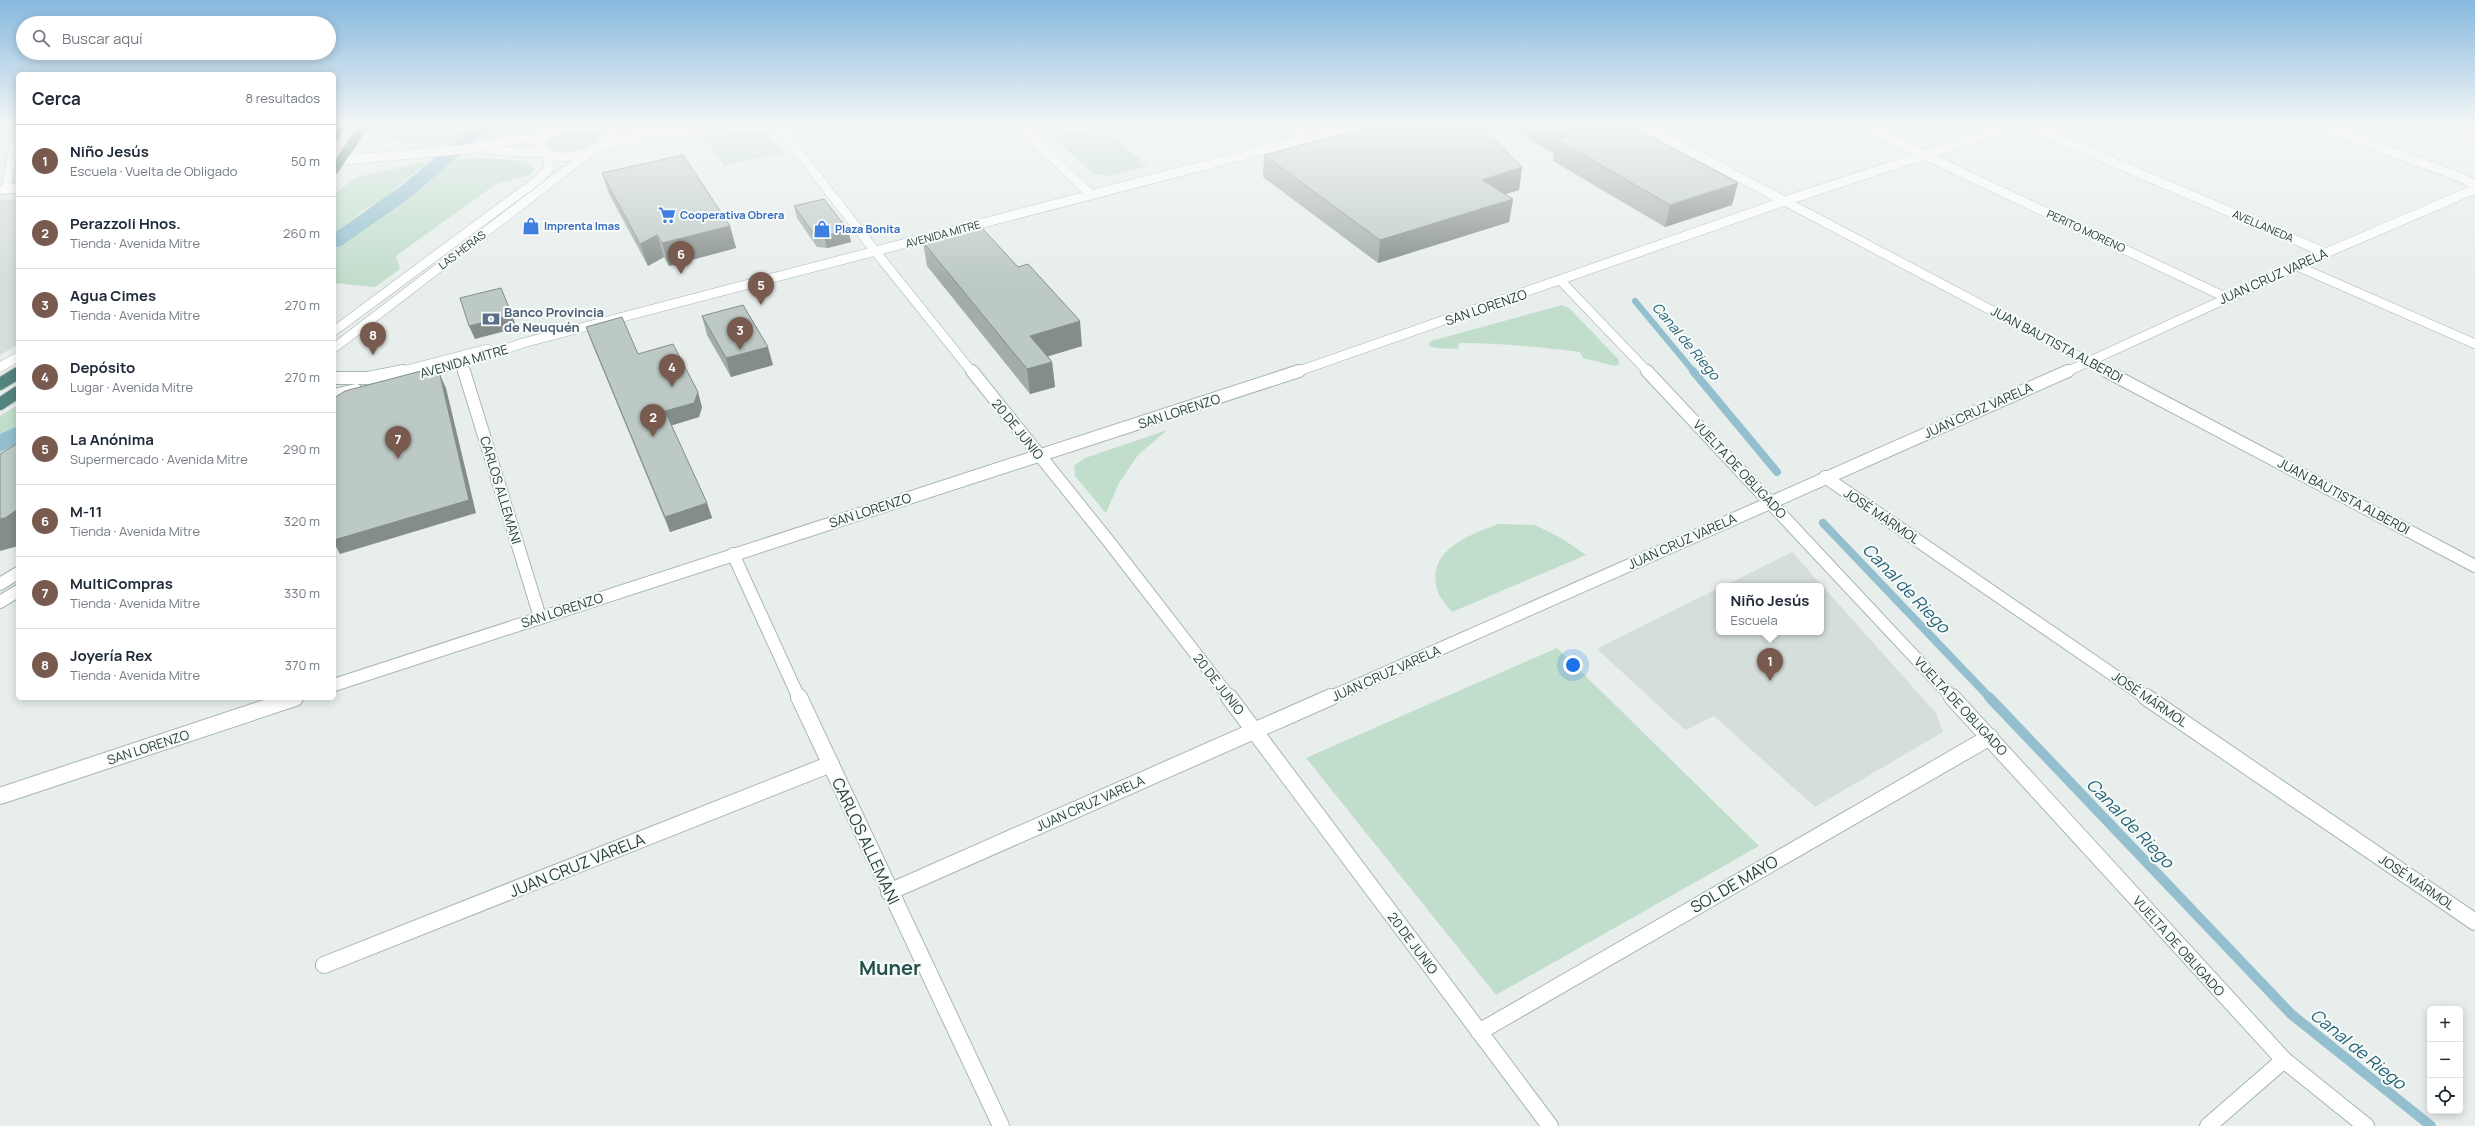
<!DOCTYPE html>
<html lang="es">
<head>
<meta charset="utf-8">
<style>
	:root { --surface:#fff; --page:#f6f6f7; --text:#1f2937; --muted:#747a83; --line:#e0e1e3; --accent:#795a4e }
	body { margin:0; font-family:Manrope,sans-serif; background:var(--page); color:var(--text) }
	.controls { position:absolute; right:12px; bottom:12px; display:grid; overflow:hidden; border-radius:6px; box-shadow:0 2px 10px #0003 }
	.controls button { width:36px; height:36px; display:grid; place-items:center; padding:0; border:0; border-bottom:1px solid var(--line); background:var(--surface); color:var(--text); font:20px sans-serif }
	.you { position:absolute; left:1573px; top:665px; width:14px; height:14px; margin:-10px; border:3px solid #fff; border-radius:50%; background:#1a73e8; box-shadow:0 0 0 6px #1a73e833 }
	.badge { display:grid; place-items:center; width:26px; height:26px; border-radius:50%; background:var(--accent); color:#fff; font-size:13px; font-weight:700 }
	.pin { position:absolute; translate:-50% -33px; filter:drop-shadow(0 1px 2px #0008) }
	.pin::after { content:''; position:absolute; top:21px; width:14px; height:12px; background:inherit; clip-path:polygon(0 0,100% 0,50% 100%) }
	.popup { position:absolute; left:1716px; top:583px; width:108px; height:52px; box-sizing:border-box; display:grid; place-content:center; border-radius:6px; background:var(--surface); filter:drop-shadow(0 1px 3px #0005); font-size:13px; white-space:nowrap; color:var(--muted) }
	.popup b { font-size:15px; color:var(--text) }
	.popup::after { content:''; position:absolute; left:50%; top:100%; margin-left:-8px; border:8px solid transparent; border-top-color:var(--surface) }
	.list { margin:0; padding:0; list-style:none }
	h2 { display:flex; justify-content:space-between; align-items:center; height:52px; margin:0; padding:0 16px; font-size:17px }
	h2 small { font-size:13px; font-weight:400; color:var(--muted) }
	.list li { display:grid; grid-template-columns:26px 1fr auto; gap:12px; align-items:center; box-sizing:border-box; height:72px; padding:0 16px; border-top:1px solid var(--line) }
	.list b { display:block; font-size:15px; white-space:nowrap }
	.list p { margin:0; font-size:13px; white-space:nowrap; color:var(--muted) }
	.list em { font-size:13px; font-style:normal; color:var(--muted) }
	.icon { flex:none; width:22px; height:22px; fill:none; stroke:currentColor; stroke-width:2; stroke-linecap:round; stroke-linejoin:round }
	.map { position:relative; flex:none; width:2475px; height:1126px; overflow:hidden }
	.search { position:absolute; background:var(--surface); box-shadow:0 2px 10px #0003; left:16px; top:16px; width:320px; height:44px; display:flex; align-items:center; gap:10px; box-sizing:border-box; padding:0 14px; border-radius:22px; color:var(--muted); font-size:15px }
	.panel { position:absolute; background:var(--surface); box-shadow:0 2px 10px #0003; left:16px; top:72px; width:320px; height:628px; border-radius:6px }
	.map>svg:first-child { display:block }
	.built { fill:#d5dedb }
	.green { fill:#c1ddcc }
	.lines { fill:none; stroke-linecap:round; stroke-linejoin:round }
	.stream-far2 { stroke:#93bfce; stroke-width:6 }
	.stream-far1 { stroke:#93bfce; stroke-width:8 }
	.stream { stroke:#93bfce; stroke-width:10 }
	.canal { fill:#93bfce; fill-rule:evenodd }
	.pedestrian-casing { stroke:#a9b6b3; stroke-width:10 }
	.minor-far2-casing { stroke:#a9b6b3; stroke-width:10 }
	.minor-far1-casing { stroke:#a9b6b3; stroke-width:14 }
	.minor-casing { stroke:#a9b6b3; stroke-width:18 }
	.tertiary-far2-casing { stroke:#a9b6b3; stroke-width:10 }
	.tertiary-far1-casing { stroke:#a9b6b3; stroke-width:14 }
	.tertiary-casing { stroke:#a9b6b3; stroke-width:18 }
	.secondary-far1-casing { stroke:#a3b6b1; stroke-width:10 }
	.secondary-casing { stroke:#a3b6b1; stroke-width:14 }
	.trunk-far1-casing { stroke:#c2c9c8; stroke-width:10 }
	.trunk-casing { stroke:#c2c9c8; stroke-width:14 }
	.pedestrian { stroke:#fff; stroke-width:9 }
	.minor-far2 { stroke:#fff; stroke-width:9 }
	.minor-far1 { stroke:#fff; stroke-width:12 }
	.minor { stroke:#fff; stroke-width:16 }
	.tertiary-far2 { stroke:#fff; stroke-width:9 }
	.tertiary-far1 { stroke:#fff; stroke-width:12 }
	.tertiary { stroke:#fff; stroke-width:16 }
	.secondary-far1 { stroke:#fff; stroke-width:9 }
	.secondary { stroke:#fff; stroke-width:12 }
	.trunk-far1 { stroke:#52857e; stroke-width:9 }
	.trunk { stroke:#52857e; stroke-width:12 }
	.wall { fill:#a2ada9 }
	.shaded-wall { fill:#848d8a }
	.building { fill:#bcc9c5; stroke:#848d8a }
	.labels { text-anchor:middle; stroke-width:4; stroke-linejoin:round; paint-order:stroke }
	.far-shop-label { font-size:11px; font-weight:bold; fill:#366cbe; stroke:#f7fbf9; text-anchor:start }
	.far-street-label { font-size:11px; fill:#263f3b; stroke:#f7fbf9 }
	.street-label { font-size:13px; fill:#263f3b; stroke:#f7fbf9 }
	.service-label { font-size:13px; font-weight:bold; fill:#4e5e75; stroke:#f7fbf9; text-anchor:start }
	.water-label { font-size:14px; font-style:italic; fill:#246278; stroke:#f7fbf9 }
	.near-street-label { font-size:16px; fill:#263f3b; stroke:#f7fbf9 }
	.near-water-label { font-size:17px; font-style:italic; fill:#246278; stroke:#f7fbf9 }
	.near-district-label { font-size:20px; font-weight:bold; fill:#23504a; stroke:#f7fbf9 }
</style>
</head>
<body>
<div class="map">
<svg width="2475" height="1126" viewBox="0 0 2475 1126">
	<rect width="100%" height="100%" fill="#e7eeeb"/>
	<!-- built -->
	<g class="built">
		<polygon points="18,199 18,344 0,355 0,200"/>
		<polygon points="1792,552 1936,713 1943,732 1815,807 1714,716 1685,730 1597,649 1719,588 1719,632 1821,632 1821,586 1724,586"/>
	</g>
	<!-- green -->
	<g class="green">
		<polygon points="390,124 478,124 456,142 448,143 411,144 394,139 387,130"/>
		<polygon points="497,124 545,124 539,128 476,140"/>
		<polygon points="1100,126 1148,166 1109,176 1094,174 1053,137"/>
		<path d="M576,129l21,2 4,6c-10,15 -37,17 -52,10l-2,-3 5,-7z"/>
		<polygon points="765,132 782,153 724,166 702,136"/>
		<polygon points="482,158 526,161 535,169 530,175 496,184 396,256 400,269 375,287 334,283 334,250 422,185 452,159"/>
		<polygon points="431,160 393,190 395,194 363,210 334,234 334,195 354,178"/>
		<path d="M1562,305l7,3 50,52v4l-5,2 -31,-8 -3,-6c-41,-5 -81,-9 -121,-9l-1,6c-10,-1 -22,1 -30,-4l3,-4z"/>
		<polygon points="18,405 18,426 0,438 0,416"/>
		<polygon points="1167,430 1138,455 1119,483 1106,513 1075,476 1074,466 1085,458"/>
		<path d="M1499,524l36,1 26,13 25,17 -134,57c-4,-6 -12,-13 -14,-20 -14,-41 31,-57 61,-68z"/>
		<polygon points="1557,648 1759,846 1496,995 1306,758"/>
	</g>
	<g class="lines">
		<!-- stream-far2 -->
		<polyline class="stream-far2" points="1635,301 1694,372"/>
		<!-- stream-far1 -->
		<g class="stream-far1">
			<polyline points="1693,371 1777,472"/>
			<polyline points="1823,523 1990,698"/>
		</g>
		<!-- stream -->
		<polyline class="stream" points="1989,697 2291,1014 2431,1126"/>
		<!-- canal -->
		<g class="canal">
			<polygon points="476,124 495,124 411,197 341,246 334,248 334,233 397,189"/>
			<polygon points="18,426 18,444 0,452 0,434"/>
		</g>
		<!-- pedestrian casing -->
		<g class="pedestrian-casing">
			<polyline id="pedestrian" points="2024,124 2326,253"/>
		</g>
		<!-- minor-far2 casing -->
		<g class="minor-far2-casing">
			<g id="minor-far2">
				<polyline points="777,124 875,251"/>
				<polyline points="1017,124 1091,195"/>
				<polyline points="1859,124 2225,297"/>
				<polyline points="2315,124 2460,177 2475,185"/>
				<polyline points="6,189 18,124"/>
				<polyline points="2297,266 2475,344"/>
				<polyline points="1561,281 1648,372"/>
				<polyline points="462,364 464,372"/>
				<polyline points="0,367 18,357"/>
				<polyline points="1296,372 1785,201 2019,124"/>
				<polyline points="2066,372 2326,253 2475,189"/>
			</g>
		</g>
		<!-- minor-far1 casing -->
		<g class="minor-far1-casing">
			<g id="minor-far1">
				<polyline points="464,371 540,617"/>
				<polyline points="1647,371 1953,698"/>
				<polyline points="1825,477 2147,698"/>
				<polyline points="733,554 799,698"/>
				<polyline points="334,685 1299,371"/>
				<polyline points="1329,698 2068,371"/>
			</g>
		</g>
		<!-- minor casing -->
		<g class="minor-casing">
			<g id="minor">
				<polyline points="799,697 1001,1126"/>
				<polyline points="1952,697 2284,1060 2366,1126"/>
				<polyline points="2146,697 2475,922"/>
				<polyline points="0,796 295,698"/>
				<polyline points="889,892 1331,697"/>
				<polyline points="324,965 831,764"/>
				<polyline points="1479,1032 1990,737"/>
				<polyline points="2208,1126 2284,1060"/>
			</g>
		</g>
		<!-- tertiary-far2 casing -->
		<g class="tertiary-far2-casing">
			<g id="tertiary-far2">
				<polyline points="1286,124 1307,138"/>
				<polyline points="1639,124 2108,372"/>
				<path d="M583,125l20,1 9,6v5c-17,17 -60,31 -75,7l14,-12z"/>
				<polyline points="611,131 630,128 650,129"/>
				<polyline points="605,145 659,132 751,124"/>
				<polyline points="489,150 543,153"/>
				<polyline points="334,161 468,149 546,134"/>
				<polyline points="0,190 18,188"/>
				<polyline points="875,251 972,372"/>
				<polyline points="334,331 539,179 548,170 549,155"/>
				<polyline points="334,348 590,152"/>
			</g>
		</g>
		<!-- tertiary-far1 casing -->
		<g class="tertiary-far1-casing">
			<g id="tertiary-far1">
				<polyline points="972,371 1110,543 1230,698"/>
				<polyline points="2106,371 2475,566"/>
			</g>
		</g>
		<!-- tertiary casing -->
		<g class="tertiary-casing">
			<polyline id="tertiary" points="1229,697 1550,1126"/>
		</g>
		<!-- secondary-far1 casing -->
		<g class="secondary-far1-casing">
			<g id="secondary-far1">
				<polyline points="399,372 487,349"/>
				<polyline points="427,372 477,359 523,343 1363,124"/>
			</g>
		</g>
		<!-- secondary casing -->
		<g class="secondary-casing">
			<g id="secondary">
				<polyline points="411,376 431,371"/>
				<polyline points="334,378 368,378 403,371"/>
				<polyline points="334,395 356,390"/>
				<polyline points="0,584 18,573"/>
				<polyline points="0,602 18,591"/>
			</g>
		</g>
		<!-- trunk-far1 casing -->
		<g class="trunk-far1-casing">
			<g id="trunk-far1">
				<polyline points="334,137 342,124"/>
				<polyline points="334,170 365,124"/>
			</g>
		</g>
		<!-- trunk casing -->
		<g class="trunk-casing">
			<g id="trunk">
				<polyline points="0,384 18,373"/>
				<polyline points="0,404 18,392"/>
			</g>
		</g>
		<!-- pedestrian -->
		<use href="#pedestrian" class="pedestrian"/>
		<!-- minor-far2 -->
		<use href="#minor-far2" class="minor-far2"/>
		<!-- minor-far1 -->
		<use href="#minor-far1" class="minor-far1"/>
		<!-- minor -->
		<use href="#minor" class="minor"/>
		<!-- tertiary-far2 -->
		<use href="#tertiary-far2" class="tertiary-far2"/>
		<!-- tertiary-far1 -->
		<use href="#tertiary-far1" class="tertiary-far1"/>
		<!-- tertiary -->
		<use href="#tertiary" class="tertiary"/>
		<!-- secondary-far1 -->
		<use href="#secondary-far1" class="secondary-far1"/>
		<!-- secondary -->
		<use href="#secondary" class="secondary"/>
		<!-- trunk-far1 -->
		<use href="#trunk-far1" class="trunk-far1"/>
		<!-- trunk -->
		<use href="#trunk" class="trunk"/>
	</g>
	<!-- wall -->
	<g class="wall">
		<polygon points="1362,124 1478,124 1522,167 1519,190 1505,194 1513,199 1509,222 1378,263 1263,177 1264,155 1362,129"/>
		<polygon points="1503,124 1628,124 1732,205 1665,227 1553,161 1554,154"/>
		<polygon points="602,173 730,226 736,248 669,266 664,257 648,266 609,194"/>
		<polygon points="794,206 848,230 851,242 827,248 817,247 797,218"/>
		<polygon points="923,242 1082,346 1048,356 1052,362 1055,387 1030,394 927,266"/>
		<polygon points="702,316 773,365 731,377 707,335"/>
		<polygon points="586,327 638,354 702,407 699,417 671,425 707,503 712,518 670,532 591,341"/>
	</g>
	<!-- shaded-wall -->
	<g class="shaded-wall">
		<polygon points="1522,167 1519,190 1479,202 1482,180"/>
		<polygon points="1738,183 1732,205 1665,227 1670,205"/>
		<polygon points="1513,199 1509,222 1378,263 1380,240"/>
		<polygon points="730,226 736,248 669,266 662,243"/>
		<polygon points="848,230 851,242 827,248 824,236"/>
		<polygon points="657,235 664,257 648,266 640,244"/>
		<polygon points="501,288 517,328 475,339 469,326"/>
		<polygon points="1080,321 1082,346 1033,361 1030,336"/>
		<polygon points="768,347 773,365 731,377 726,358"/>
		<polygon points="1052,362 1055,387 1030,394 1027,369"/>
		<polygon points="440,375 446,388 476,513 340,554 334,543 334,540"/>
		<polygon points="698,392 702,407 699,417 670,426 665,411"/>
		<polygon points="707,503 712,518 670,532 665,517"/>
		<polygon points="18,509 18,546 0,551 0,519"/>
	</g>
	<!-- building -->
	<g class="building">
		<polygon points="1375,124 1478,124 1522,167 1482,180 1513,199 1380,240 1264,155 1377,125"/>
		<polygon points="1542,124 1628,124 1738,183 1670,205 1556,139 1565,137"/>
		<polygon points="683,155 730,226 662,243 657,235 640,244 602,173"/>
		<polygon points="824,199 848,230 824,236 815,235 794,206"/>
		<polygon points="981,227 1018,267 1028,264 1080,321 1030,336 1052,362 1027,369 923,242"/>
		<polygon points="501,288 512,315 469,326 460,298"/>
		<polygon points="743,305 768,347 726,358 702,316"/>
		<polygon points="622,317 638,354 673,344 698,392 694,403 665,411 707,503 665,517 586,327"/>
		<polygon points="421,371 440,375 469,500 334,540 334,398 345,391"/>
		<polygon points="18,443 18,509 5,518 0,519 0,454"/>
	</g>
	<!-- sky -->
	<linearGradient id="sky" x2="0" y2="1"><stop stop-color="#86b8de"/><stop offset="0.44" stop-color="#f4f7f6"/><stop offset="1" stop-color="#f4f7f6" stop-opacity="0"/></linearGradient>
	<rect width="2475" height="282" fill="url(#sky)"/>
	<!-- icons -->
	<defs>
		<g id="supermarket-bare" transform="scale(1.38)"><path d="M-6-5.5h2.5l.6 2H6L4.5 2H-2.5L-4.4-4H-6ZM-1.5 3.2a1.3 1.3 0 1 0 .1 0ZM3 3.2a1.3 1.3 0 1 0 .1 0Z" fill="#3f7fe0" stroke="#f7fbf9" stroke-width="2.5" paint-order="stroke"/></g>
		<g id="shop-bare" transform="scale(1.38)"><path d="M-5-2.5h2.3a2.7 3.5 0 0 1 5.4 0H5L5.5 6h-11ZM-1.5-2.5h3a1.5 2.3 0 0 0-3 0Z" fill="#3f7fe0" stroke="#f7fbf9" stroke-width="2.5" paint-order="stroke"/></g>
		<g id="bank-bare" transform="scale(1.38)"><path d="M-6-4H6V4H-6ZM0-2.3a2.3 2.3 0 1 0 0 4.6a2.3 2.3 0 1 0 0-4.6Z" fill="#5c6f8a" stroke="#f7fbf9" stroke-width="2.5" paint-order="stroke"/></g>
	</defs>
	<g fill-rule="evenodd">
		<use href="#supermarket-bare" x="667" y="215"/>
		<use href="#shop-bare" x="531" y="226"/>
		<use href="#shop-bare" x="822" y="229"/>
		<use href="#bank-bare" x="491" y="319"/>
	</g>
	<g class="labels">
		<!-- far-shop labels -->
		<g class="far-shop-label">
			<text x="680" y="219">Cooperativa Obrera</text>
			<text x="544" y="230">Imprenta Imas</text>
			<text x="835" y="233">Plaza Bonita</text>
		</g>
		<!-- far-street labels -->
		<g class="far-street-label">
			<text transform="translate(2263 226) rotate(23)" y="4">AVELLANEDA</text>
			<text transform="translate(2086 231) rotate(25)" y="4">PERITO MORENO</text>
			<text transform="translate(943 234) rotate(-15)" y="4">AVENIDA MITRE</text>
			<text transform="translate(462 250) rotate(-37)" y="4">LAS HERAS</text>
		</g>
		<!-- street labels -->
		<g class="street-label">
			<text transform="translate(2273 276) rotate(-24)" y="5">JUAN CRUZ VARELA</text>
			<text transform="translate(1486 307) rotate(-19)" y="5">SAN LORENZO</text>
			<text transform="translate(2057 344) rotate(28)" y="5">JUAN BAUTISTA ALBERDI</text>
			<text transform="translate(464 361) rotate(-16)" y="5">AVENIDA MITRE</text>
			<text transform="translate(1978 410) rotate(-24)" y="5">JUAN CRUZ VARELA</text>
			<text transform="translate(1179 411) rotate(-18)" y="5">SAN LORENZO</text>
			<text transform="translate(1018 429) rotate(51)" y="5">20 DE JUNIO</text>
			<text transform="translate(1740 469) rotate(47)" y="5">VUELTA DE OBLIGADO</text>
			<text transform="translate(501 490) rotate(73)" y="5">CARLOS ALLEMANI</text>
			<text transform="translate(2344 496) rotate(28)" y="5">JUAN BAUTISTA ALBERDI</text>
			<text transform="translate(870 510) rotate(-18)" y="5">SAN LORENZO</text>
			<text transform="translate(1882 516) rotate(34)" y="5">JOSÉ MÁRMOL</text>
			<text transform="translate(1682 541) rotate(-24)" y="5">JUAN CRUZ VARELA</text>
			<text transform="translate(562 610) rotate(-18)" y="5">SAN LORENZO</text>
			<text transform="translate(1386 673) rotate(-24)" y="5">JUAN CRUZ VARELA</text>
			<text transform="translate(1219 684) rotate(52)" y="5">20 DE JUNIO</text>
			<text transform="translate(2150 699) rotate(34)" y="5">JOSÉ MÁRMOL</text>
			<text transform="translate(1961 706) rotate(47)" y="5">VUELTA DE OBLIGADO</text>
			<text transform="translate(148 747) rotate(-18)" y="5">SAN LORENZO</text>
			<text transform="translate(1090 803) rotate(-24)" y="5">JUAN CRUZ VARELA</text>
			<text transform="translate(2417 882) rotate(34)" y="5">JOSÉ MÁRMOL</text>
			<text transform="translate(1413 943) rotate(53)" y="5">20 DE JUNIO</text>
			<text transform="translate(2179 946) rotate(48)" y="5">VUELTA DE OBLIGADO</text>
		</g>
		<!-- service labels -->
		<g class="service-label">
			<text x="504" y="317">Banco Provincia<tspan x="504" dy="15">de Neuquén</tspan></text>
		</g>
		<!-- water labels -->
		<g class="water-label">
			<text transform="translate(1686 341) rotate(50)" y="5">Canal de Riego</text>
		</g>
		<!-- near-street labels -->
		<g class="near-street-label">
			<text transform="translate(866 841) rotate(65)" y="6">CARLOS ALLEMANI</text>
			<text transform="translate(577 865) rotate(-22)" y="6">JUAN CRUZ VARELA</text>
			<text transform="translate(1734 884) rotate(-30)" y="6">SOL DE MAYO</text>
		</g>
		<!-- near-water labels -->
		<g class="near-water-label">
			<text transform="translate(1906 588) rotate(46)" y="6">Canal de Riego</text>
			<text transform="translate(2130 823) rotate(46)" y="6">Canal de Riego</text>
			<text transform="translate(2358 1049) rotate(39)" y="6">Canal de Riego</text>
		</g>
		<!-- near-district labels -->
		<g class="near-district-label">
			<text x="890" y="975">Muner</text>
		</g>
	</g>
</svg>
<div class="controls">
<button>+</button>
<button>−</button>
<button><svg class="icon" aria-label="locate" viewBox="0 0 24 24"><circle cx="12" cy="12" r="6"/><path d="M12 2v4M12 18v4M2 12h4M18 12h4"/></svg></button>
</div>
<div class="you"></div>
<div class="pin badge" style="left:1770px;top:681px">1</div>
<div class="popup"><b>Niño Jesús</b>Escuela</div>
<div class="pin badge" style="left:653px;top:437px">2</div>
<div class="pin badge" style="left:740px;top:350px">3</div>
<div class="pin badge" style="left:672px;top:387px">4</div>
<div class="pin badge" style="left:761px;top:305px">5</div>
<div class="pin badge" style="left:681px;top:274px">6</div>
<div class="pin badge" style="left:398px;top:459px">7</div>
<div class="pin badge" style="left:373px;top:355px">8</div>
<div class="search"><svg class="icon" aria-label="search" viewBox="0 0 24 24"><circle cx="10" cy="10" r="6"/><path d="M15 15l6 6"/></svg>Buscar aquí</div>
<section class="panel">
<h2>Cerca<small>8 resultados</small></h2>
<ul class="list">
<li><span class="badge">1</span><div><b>Niño Jesús</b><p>Escuela · Vuelta de Obligado</p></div><em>50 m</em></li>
<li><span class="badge">2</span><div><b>Perazzoli Hnos.</b><p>Tienda · Avenida Mitre</p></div><em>260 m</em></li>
<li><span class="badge">3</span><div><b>Agua Cimes</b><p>Tienda · Avenida Mitre</p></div><em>270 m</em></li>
<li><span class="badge">4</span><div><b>Depósito</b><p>Lugar · Avenida Mitre</p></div><em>270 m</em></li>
<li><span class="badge">5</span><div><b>La Anónima</b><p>Supermercado · Avenida Mitre</p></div><em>290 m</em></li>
<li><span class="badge">6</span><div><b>M-11</b><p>Tienda · Avenida Mitre</p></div><em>320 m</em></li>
<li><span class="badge">7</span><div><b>MultiCompras</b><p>Tienda · Avenida Mitre</p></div><em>330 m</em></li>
<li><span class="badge">8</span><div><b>Joyería Rex</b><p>Tienda · Avenida Mitre</p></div><em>370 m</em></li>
</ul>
</section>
</div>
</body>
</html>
